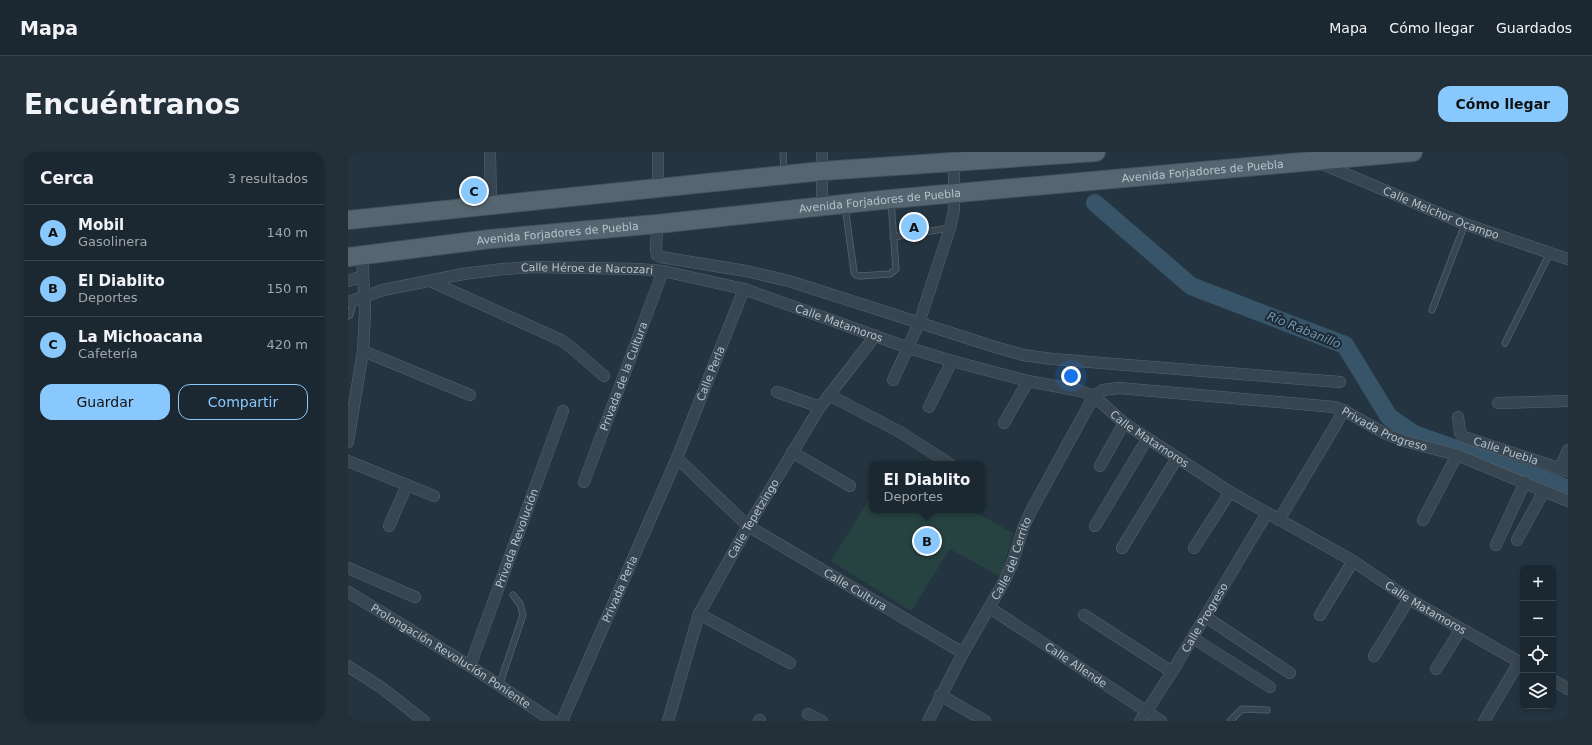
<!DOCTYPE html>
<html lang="es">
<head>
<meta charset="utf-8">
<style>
	:root { --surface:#1b2831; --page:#243039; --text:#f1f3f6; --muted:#a0a6ab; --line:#39444d; --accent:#88c8fd }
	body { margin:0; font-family:"DejaVu Sans",sans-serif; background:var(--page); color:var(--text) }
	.controls { position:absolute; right:12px; bottom:12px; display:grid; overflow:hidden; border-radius:8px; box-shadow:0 2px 6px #0003 }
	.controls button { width:36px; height:36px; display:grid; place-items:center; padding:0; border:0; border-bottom:1px solid var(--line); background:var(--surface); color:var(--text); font:20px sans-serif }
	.you { position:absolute; left:723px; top:224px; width:14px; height:14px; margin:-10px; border:3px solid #fff; border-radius:50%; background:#1a73e8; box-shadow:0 0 0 6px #1a73e833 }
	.badge { display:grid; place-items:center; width:26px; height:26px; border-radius:50%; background:var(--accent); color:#111; font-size:13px; font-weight:700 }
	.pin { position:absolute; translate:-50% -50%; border:2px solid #fff; box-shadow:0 1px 4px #0006 }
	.popup { position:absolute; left:521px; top:309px; width:116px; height:52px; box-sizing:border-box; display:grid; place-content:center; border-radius:8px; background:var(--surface); filter:drop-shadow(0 1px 3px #0005); font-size:13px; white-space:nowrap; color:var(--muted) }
	.popup b { font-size:15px; color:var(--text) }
	.popup::after { content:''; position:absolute; left:50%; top:100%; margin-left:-8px; border:8px solid transparent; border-top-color:var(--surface) }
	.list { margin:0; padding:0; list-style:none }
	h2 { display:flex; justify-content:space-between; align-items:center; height:52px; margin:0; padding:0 16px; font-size:17px }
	h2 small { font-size:13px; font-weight:400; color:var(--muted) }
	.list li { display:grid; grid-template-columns:26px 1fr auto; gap:12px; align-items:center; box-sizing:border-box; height:56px; padding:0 16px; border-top:1px solid var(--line) }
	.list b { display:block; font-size:15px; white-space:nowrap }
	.list p { margin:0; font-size:13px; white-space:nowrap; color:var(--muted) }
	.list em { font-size:13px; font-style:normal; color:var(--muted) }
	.actions { display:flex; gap:8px; padding:12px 16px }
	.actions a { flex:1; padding:9px 0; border:1px solid var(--accent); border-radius:12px; text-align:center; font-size:14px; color:var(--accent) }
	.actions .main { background:var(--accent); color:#111 }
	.icon { flex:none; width:22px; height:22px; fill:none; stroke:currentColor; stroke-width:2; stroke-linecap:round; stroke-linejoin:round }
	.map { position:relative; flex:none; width:1220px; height:569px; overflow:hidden; border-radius:12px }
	header { display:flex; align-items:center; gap:24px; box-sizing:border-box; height:56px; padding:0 20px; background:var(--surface); border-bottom:1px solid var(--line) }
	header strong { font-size:19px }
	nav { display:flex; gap:22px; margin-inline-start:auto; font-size:14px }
	.intro { display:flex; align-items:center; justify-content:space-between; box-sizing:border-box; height:96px; padding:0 24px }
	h1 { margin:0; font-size:28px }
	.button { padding:10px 18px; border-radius:12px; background:var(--accent); color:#111; font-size:14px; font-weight:700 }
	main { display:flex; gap:24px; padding:0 24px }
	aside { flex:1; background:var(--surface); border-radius:12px; box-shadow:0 2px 6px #0003 }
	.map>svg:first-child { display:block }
	.green { fill:#264241 }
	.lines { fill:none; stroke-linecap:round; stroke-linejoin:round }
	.river { stroke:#375469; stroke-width:18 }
	.lane-casing { stroke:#56646e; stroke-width:7 }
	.street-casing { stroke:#56646e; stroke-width:12 }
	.primary-casing { stroke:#45525d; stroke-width:20 }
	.lane { stroke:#384651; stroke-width:5.5 }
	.street { stroke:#384651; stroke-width:11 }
	.primary { stroke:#566671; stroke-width:18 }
	.labels { text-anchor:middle; stroke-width:4; stroke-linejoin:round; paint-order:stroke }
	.street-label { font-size:11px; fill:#b5c1cb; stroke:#1d2b36 }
	.water-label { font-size:12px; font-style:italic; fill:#7397b0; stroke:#1d2b36 }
</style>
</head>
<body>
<header>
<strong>Mapa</strong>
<nav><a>Mapa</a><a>Cómo llegar</a><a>Guardados</a></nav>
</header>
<div class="intro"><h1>Encuéntranos</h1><a class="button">Cómo llegar</a></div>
<main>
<aside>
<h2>Cerca<small>3 resultados</small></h2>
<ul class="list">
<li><span class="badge">A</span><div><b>Mobil</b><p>Gasolinera</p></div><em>140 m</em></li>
<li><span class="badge">B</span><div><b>El Diablito</b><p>Deportes</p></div><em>150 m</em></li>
<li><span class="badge">C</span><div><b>La Michoacana</b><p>Cafetería</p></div><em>420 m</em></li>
</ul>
<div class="actions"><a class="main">Guardar</a><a>Compartir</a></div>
</aside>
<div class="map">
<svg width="1220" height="569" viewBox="0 0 1220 569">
	<rect width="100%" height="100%" fill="#243541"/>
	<!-- green -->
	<polygon class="green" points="524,343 524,358 623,358 665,381 653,425 602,397 563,459 483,409"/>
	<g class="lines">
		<!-- river -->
		<polyline class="river" points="747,51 843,134 997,193 1041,265 1066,282 1209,332 1220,337"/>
		<!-- lane casing -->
		<g class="lane-casing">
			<g id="lane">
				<polyline points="435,0 436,20"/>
				<polyline points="497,54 506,120 508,123 512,124 542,122 548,117 543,49"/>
				<polyline points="545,85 602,76"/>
				<polyline points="1084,158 1117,72"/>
				<polyline points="0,164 2,163 6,148"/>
				<polyline points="1157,191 1202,101"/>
				<polyline points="151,534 175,463 172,452 165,443"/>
				<polyline points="882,569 894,557 919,558"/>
			</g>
		</g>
		<!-- street casing -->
		<g class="street-casing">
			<g id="street">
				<polyline points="142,0 143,54"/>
				<polyline points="310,0 310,36"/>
				<path id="s1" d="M972,11l145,61 103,35"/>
				<polyline points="474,54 474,0"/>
				<polyline points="309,72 308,99 309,103 313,105 398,119 441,129 647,195 675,203 704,207 992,230"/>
				<polyline points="0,129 15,124"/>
				<polyline points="82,129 213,188 225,197 256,224"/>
				<path id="s2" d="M0,150l35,-12 80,-16 40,-5 29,-2 106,2 25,2 81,18 165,59 43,13 76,20 53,10 13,5 30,27 106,69 123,69 56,38 114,65"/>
				<polyline points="15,199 122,243"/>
				<polyline points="545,228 571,171 602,76 606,58 606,10"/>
				<polyline points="429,240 472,255"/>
				<polyline points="481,243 552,280 602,312"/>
				<polyline points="1150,251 1220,249"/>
				<polyline points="581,255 604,209"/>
				<path id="s3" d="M1110,265l2,16 4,4 104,34"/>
				<polyline points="656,271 680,229"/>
				<polyline points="0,290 15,199 17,159 14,103"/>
				<polyline points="444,300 502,334"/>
				<path id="s4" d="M329,306l71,68 215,127"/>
				<polyline points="0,309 86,344"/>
				<polyline points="752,314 776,271"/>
				<polyline points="1212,316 1220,298"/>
				<path id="s5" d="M236,330l79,-211"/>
				<polyline points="931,368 990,269 995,258"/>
				<polyline points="1075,368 1109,303"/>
				<polyline points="41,374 59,333"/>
				<polyline points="747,374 799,287"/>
				<polyline points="1169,388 1196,339"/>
				<polyline points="1148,393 1177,330"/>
				<polyline points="774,396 829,306"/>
				<polyline points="846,396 882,340"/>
				<polyline points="0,416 67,445"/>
				<path id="s6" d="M0,440l122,74 83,55"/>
				<path id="s7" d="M642,456l171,113"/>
				<polyline points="351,462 442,511"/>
				<polyline points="736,463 824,520"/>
				<polyline points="972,463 1005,409"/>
				<polyline points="858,465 942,521"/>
				<polyline points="845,486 922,535"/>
				<polyline points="1026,504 1061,447"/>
				<polyline points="0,514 34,536 76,569"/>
				<path id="s8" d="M122,514l93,-255"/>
				<polyline points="1088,517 1113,477"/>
				<polyline points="1205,528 1220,537"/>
				<polyline points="592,543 637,569"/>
				<polyline points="460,562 474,569"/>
				<path id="s9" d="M214,569l115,-263 67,-169"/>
				<path id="s10" d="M320,569l31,-107 49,-88 72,-119 55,-71"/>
				<polyline points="411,569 412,568"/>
				<path id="s11" d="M580,569l35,-68 42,-73 7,-16 12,-38 7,-15 63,-115 9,-6 16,-2 215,19 9,3 43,24 18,7 53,14 111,46"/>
				<path id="s12" d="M792,569l32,-49 95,-159"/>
				<polyline points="1136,569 1171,510"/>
			</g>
		</g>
		<!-- primary casing -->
		<g class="primary-casing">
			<g id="primary">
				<polyline points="0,68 474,19 748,0"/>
				<path id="s13" d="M0,105l142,-18 167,-15 234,-25 522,-47"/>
			</g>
		</g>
		<!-- lane -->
		<use href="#lane" class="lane"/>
		<!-- street -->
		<use href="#street" class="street"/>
		<!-- primary -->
		<use href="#primary" class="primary"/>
	</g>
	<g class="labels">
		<!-- street labels -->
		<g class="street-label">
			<text dy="4" stroke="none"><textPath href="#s13" startOffset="859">Avenida Forjadores de Puebla</textPath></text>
			<text dy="4" stroke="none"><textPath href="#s13" startOffset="535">Avenida Forjadores de Puebla</textPath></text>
			<text dy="4" stroke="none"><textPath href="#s1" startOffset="131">Calle Melchor Ocampo</textPath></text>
			<text dy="4" stroke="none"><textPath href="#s13" startOffset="211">Avenida Forjadores de Puebla</textPath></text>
			<text dy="4" stroke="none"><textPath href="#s2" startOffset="243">Calle Héroe de Nacozari</textPath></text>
			<text dy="4" stroke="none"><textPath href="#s2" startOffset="503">Calle Matamoros</textPath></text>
			<text dy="4" stroke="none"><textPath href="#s9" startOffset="378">Calle Perla</textPath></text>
			<text dy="4" stroke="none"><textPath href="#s5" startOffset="113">Privada de la Cultura</textPath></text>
			<text dy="4" stroke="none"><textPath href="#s11" startOffset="664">Privada Progreso</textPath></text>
			<text dy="4" stroke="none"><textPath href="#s2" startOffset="839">Calle Matamoros</textPath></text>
			<text dy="4" stroke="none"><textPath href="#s3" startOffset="66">Calle Puebla</textPath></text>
			<text dy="4" stroke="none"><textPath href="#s10" startOffset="221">Calle Tepetzingo</textPath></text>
			<text dy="4" stroke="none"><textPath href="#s8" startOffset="136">Privada Revolución</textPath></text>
			<text dy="4" stroke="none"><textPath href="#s11" startOffset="183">Calle del Cerrito</textPath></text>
			<text dy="4" stroke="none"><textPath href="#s9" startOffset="144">Privada Perla</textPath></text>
			<text dy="4" stroke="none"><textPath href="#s4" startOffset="223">Calle Cultura</textPath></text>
			<text dy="4" stroke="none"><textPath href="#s2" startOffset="1163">Calle Matamoros</textPath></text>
			<text dy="4" stroke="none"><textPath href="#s12" startOffset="122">Calle Progreso</textPath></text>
			<text dy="4" stroke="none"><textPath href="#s6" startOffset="121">Prolongación Revolución Poniente</textPath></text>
			<text dy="4" stroke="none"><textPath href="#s7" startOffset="103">Calle Allende</textPath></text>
		</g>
		<!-- water labels -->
		<g class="water-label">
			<text transform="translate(956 178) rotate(22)" y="4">Río Rabanillo</text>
		</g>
	</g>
</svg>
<div class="controls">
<button>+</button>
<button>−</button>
<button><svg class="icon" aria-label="locate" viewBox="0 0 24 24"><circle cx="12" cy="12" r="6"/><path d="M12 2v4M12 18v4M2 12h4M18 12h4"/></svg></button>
<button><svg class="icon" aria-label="layers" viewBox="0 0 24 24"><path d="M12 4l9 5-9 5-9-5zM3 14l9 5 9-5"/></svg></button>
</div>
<div class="you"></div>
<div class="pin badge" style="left:566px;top:75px">A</div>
<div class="pin badge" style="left:579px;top:389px">B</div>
<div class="popup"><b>El Diablito</b>Deportes</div>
<div class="pin badge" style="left:126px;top:39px">C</div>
</div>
</main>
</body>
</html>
